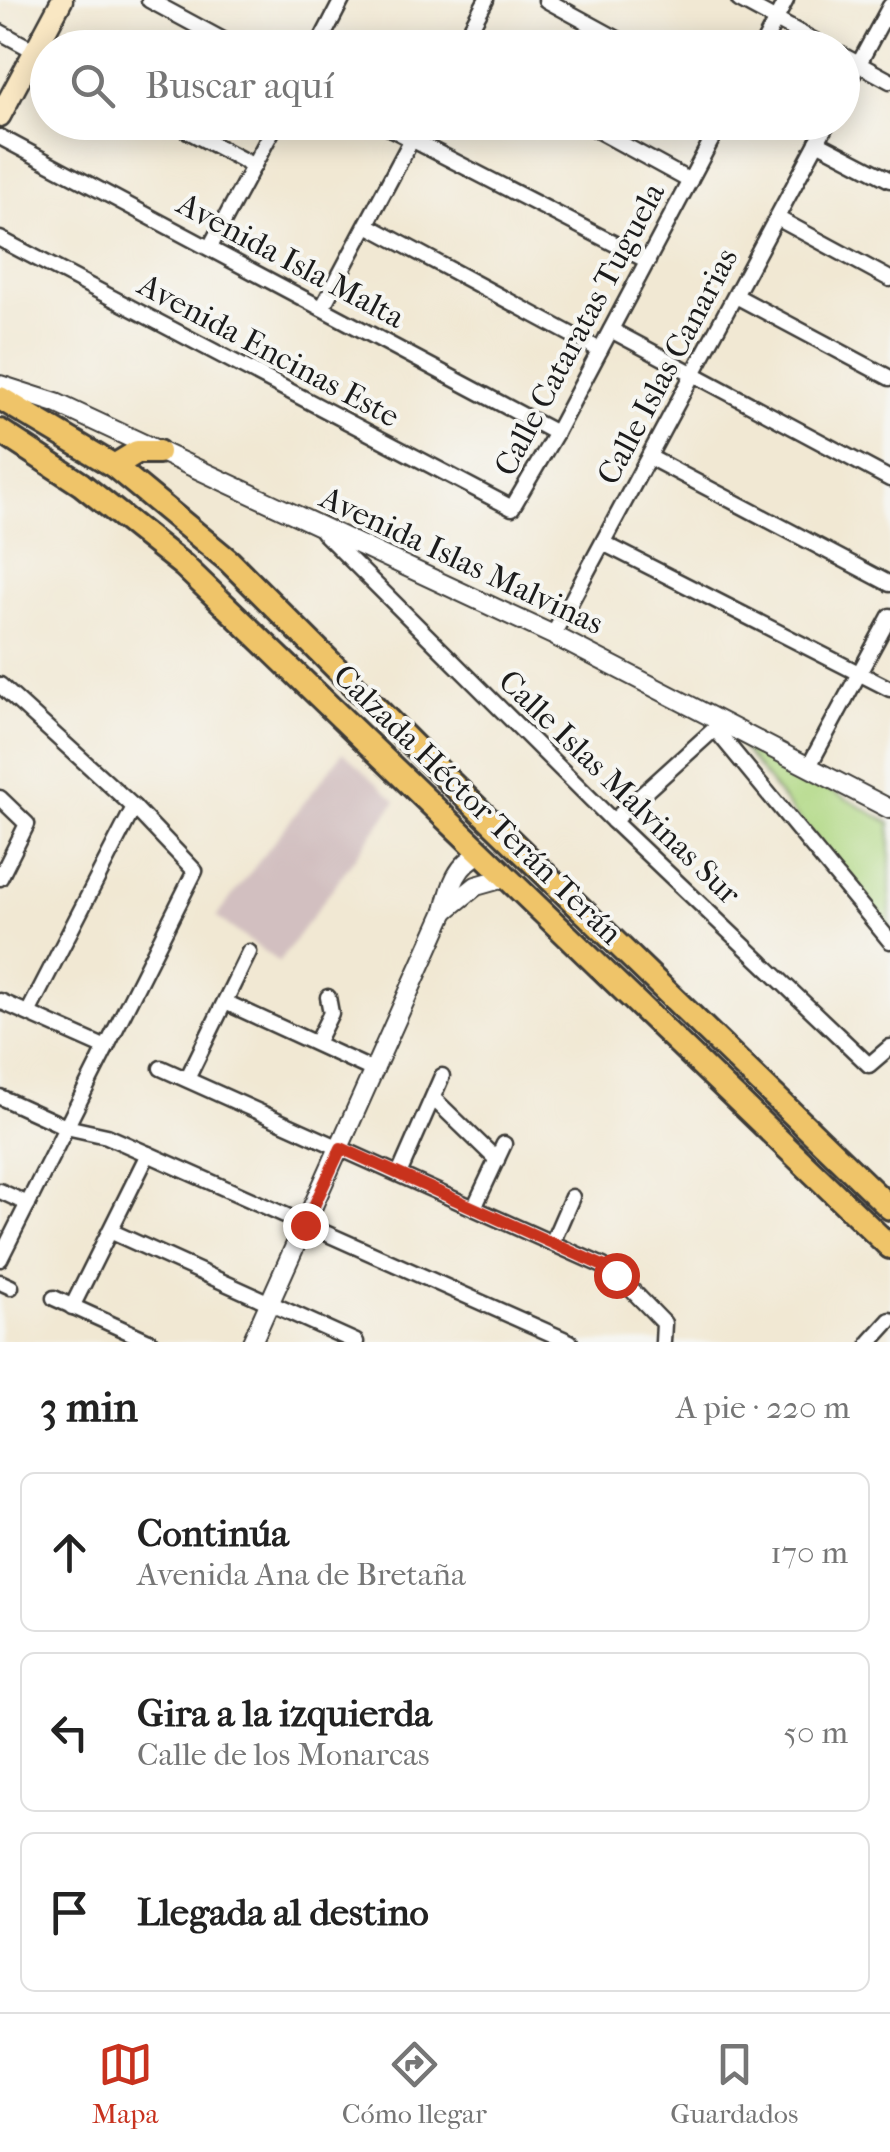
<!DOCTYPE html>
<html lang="es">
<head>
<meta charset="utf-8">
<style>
	:root { --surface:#fff; --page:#f6f6f6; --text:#222; --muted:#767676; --line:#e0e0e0; --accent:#c8321e }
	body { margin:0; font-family:"IM FELL French Canon",serif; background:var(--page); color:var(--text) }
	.stop { position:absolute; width:30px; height:30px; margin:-22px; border:8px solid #c8321e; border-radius:50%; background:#fff }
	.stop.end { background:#c8321e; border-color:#fff; box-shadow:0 2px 10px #0008 }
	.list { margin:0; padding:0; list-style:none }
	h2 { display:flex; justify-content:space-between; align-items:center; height:130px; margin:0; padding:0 40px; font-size:42px }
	h2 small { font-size:32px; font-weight:400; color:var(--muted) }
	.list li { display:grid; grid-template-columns:65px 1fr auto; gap:30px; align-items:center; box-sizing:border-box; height:160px; margin:0 20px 20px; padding:0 20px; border:2px solid var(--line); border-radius:15px }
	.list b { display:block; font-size:38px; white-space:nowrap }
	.list p { margin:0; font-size:32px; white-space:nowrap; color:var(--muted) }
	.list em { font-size:32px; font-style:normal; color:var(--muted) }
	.icon { flex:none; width:55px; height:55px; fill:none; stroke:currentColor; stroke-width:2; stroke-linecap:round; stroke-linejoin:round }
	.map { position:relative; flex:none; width:890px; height:1342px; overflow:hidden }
	.search { position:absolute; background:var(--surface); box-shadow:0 5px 25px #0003; left:30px; right:30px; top:30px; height:110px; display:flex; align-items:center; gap:25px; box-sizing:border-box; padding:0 35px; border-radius:55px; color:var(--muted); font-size:38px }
	.sheet { height:670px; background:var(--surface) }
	nav { display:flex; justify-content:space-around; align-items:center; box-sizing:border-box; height:140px; border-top:2px solid var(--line); background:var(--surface); font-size:28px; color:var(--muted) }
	nav a { display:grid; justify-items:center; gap:5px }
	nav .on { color:var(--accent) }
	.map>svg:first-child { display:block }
	.industrial { fill:#d2bfc0 }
	.green { fill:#b0d883; stroke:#667a50; stroke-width:2.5 }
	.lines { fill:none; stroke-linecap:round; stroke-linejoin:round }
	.minor-casing { stroke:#3c3b37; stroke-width:19 }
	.tertiary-casing { stroke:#3c3b37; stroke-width:22 }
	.secondary-casing { stroke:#3c3b37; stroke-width:25 }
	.primary-casing { stroke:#3c3b37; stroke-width:28 }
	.minor { stroke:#fff; stroke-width:14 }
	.tertiary { stroke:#fff; stroke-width:18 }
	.secondary { stroke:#f9e7c3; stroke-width:20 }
	.primary { stroke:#efc469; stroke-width:22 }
	.route { stroke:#c8321e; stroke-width:12 }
	.labels { text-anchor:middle; stroke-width:8; stroke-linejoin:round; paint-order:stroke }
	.street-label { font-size:32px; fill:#1c1c1c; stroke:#f6f6f2 }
</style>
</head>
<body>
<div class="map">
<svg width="890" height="1342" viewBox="0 0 890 1342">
	<rect width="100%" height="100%" fill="#f6f6f2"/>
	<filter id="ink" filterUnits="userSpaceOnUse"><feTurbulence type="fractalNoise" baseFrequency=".01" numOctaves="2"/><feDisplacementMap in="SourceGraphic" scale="20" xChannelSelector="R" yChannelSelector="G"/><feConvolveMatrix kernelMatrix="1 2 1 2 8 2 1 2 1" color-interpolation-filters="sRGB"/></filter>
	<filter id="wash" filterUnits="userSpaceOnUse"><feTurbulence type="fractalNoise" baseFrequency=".0048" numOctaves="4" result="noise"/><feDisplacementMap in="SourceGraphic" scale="40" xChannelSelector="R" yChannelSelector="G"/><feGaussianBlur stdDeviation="2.25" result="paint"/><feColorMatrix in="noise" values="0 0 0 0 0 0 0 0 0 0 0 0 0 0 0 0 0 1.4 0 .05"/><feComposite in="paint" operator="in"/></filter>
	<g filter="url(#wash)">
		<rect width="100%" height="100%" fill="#f1e8d3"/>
		<!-- industrial -->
		<polygon class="industrial" points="343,752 396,801 279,962 216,917"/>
		<!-- green -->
		<polygon class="green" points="733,736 890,823 890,935"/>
	</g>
	<g filter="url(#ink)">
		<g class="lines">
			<!-- minor casing -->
			<g class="minor-casing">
				<g id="minor">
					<polyline points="149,0 238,48"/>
					<polyline points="546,0 634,48"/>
					<polyline points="739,0 828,48"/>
					<polyline points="0,32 48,58"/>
					<polyline points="317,48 342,0"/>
					<polyline points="460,48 486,0"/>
					<polyline points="761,48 786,0"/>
					<polyline points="842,55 890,81"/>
					<polyline points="842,95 890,6"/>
					<polyline points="171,122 254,166"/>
					<polyline points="378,122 648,261"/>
					<polyline points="582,122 690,181"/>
					<polyline points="0,137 556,433"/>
					<polyline points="817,142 890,180"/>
					<polyline points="777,218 890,279"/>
					<polyline points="367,225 600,350"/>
					<polyline points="0,239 512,508 556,433 721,122"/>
					<polyline points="210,247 277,122"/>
					<polyline points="736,296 890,378"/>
					<polyline points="322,308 421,122"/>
					<polyline points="611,330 890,479"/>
					<polyline points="649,457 890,584"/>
					<polyline points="323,532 613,821 869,1065 890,1047"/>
					<polyline points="603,543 890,689"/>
					<polyline points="553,635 828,122"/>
					<polyline points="0,685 134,807 195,871 0,1259"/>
					<polyline points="715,729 890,941"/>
					<polyline points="809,766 890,616"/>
					<polyline points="0,798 27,824 0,878"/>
					<polyline points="613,821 720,724"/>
					<polyline points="0,1001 106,1048"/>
					<polyline points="225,1002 375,1071"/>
					<polyline points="28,1013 134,807"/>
					<polyline points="316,1043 331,1013 328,997"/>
					<polyline points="161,1068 603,1266 629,1287 664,1323 663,1342"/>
					<polyline points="187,1079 249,952"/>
					<polyline points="0,1097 66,1127 107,1136 148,1154 570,1342"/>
					<polyline points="433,1098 497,1160"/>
					<polyline points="399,1174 442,1076"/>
					<polyline points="0,1191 28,1204"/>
					<polyline points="474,1208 504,1144"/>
					<polyline points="110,1231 356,1342"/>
					<polyline points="552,1243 572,1197"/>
					<polyline points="0,1282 11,1287"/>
					<polyline points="54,1298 151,1342"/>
					<polyline points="72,1307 148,1154"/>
					<polyline points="870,1342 890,1320"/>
				</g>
			</g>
			<!-- tertiary casing -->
			<g class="tertiary-casing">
				<g id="tertiary">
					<polyline points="0,385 56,403 553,635 890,809"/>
					<polyline points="445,911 476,886 508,877"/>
					<path d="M252,1342l193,-431c6,-25 11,-47 37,-58"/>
				</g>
			</g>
			<!-- secondary casing -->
			<g class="secondary-casing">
				<polyline id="secondary" points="0,116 62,0"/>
			</g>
			<!-- primary casing -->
			<g class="primary-casing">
				<g id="primary">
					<polyline points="0,398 114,466 229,561 447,779 890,1208"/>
					<polyline points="0,431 81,484 184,566 890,1247"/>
					<polyline points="114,466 137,452 158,452"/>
				</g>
			</g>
			<!-- minor -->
			<use href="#minor" class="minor"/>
			<!-- tertiary -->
			<use href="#tertiary" class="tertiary"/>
			<!-- secondary -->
			<use href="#secondary" class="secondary"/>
			<!-- primary -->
			<use href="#primary" class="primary"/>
		</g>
	</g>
	<g class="lines" filter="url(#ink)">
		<!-- route -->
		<polyline class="route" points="305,1225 341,1148 603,1266 616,1275"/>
	</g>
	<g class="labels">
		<!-- street labels -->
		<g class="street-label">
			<text transform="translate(291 260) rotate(28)" y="11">Avenida Isla Malta</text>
			<text transform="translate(579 329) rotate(-62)" y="11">Calle Cataratas Tuguela</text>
			<text transform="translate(269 350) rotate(28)" y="11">Avenida Encinas Este</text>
			<text transform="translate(667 366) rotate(-62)" y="11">Calle Islas Canarias</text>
			<text transform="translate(462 560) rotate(25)" y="11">Avenida Islas Malvinas</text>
			<text transform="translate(620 787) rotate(44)" y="11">Calle Islas Malvinas Sur</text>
			<text transform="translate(478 804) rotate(44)" y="11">Calzada Héctor Terán Terán</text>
		</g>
	</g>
</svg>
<div class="stop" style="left:616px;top:1275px"></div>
<div class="stop end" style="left:305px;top:1225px"></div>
<div class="search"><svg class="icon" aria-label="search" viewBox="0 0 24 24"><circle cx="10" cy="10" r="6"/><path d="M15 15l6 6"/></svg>Buscar aquí</div>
</div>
<section class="sheet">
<h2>3 min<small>A pie · 220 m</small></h2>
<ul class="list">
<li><svg class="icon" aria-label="ahead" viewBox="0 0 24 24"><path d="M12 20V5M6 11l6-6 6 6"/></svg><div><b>Continúa</b><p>Avenida Ana de Bretaña</p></div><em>170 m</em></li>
<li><svg class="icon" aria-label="left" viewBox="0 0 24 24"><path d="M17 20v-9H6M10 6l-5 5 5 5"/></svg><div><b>Gira a la izquierda</b><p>Calle de los Monarcas</p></div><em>50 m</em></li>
<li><svg class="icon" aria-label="arrive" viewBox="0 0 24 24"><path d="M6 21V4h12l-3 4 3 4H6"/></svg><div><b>Llegada al destino</b></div></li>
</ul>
</section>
<nav>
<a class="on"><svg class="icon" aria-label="map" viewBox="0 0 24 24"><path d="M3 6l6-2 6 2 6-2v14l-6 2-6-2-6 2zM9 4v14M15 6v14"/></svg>Mapa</a>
<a><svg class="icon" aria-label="directions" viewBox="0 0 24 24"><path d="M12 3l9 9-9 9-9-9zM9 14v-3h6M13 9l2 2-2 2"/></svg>Cómo llegar</a>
<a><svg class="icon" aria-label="saved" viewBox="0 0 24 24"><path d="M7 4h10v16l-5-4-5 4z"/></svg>Guardados</a>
</nav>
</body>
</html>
